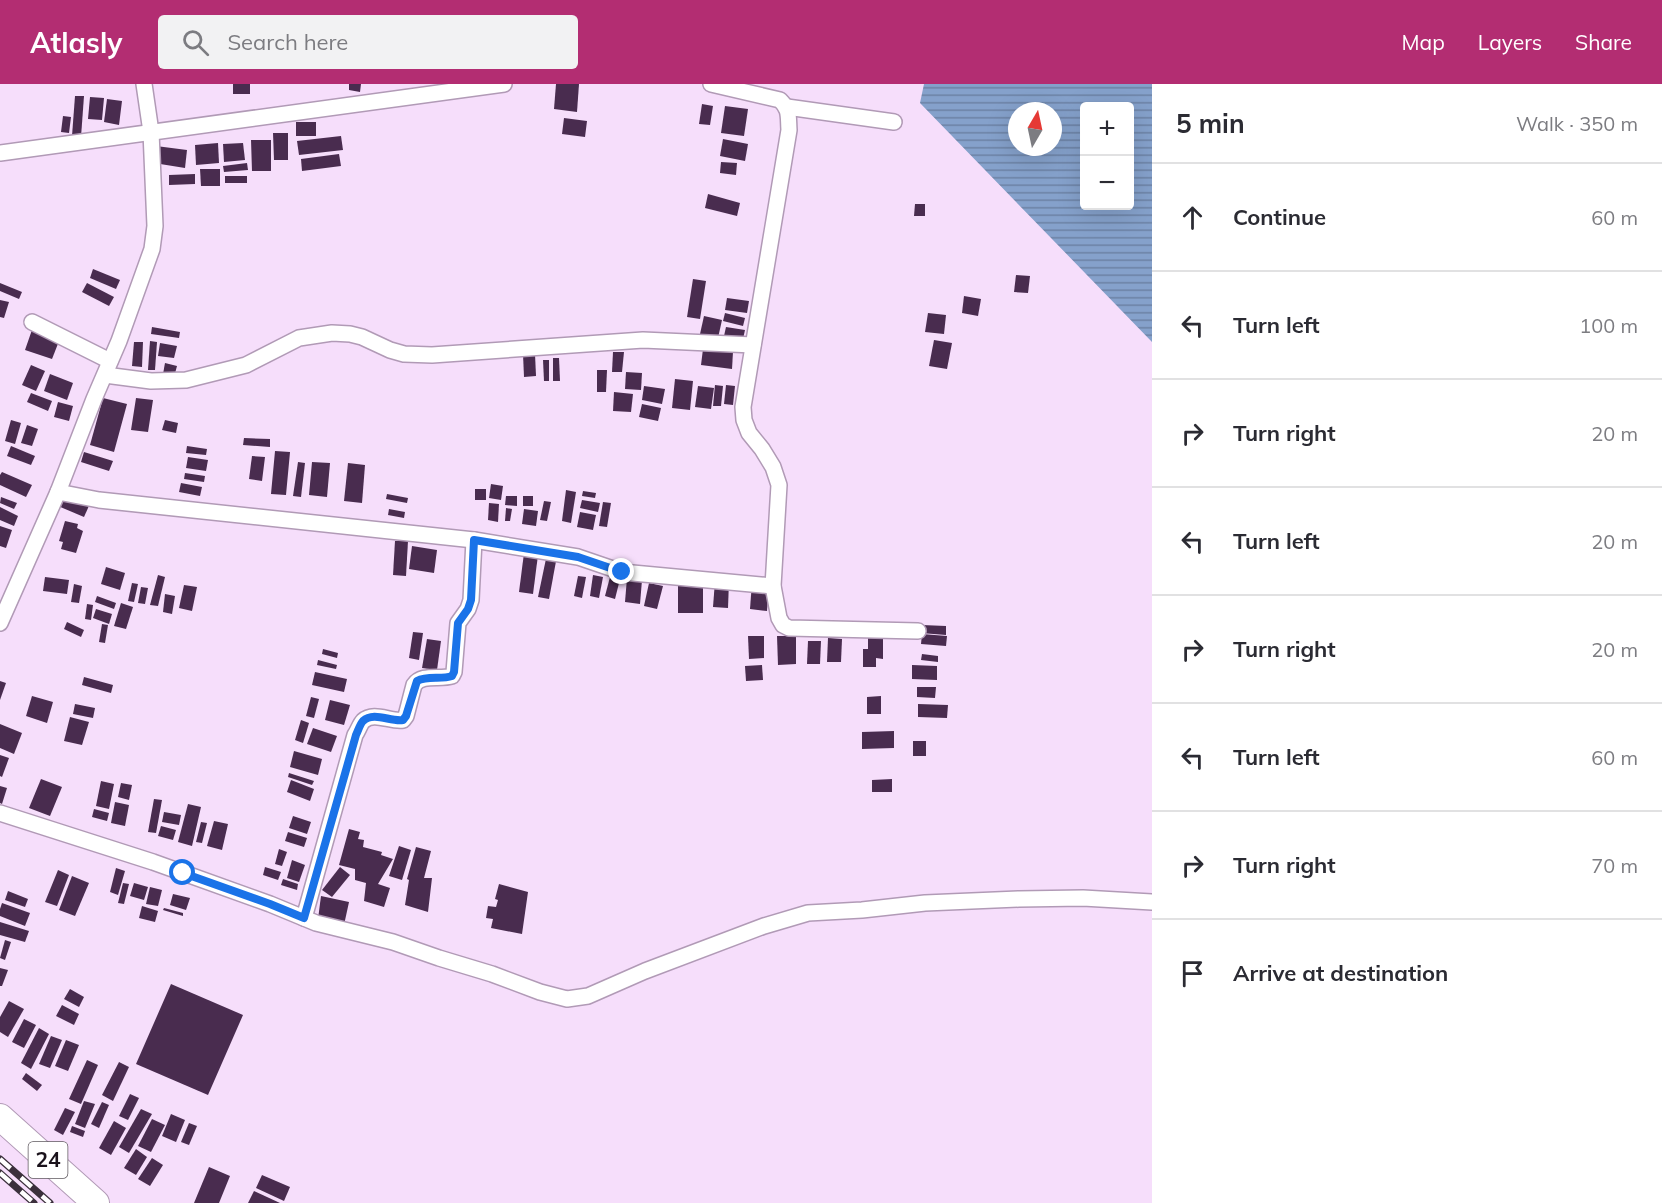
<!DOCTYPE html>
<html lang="en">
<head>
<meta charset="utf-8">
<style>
	:root { --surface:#fff; --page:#f2f2f3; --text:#2b2b33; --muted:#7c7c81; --line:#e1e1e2; --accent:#b32d72 }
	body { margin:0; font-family:Mulish,sans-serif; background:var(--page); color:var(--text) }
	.controls { position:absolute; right:18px; top:18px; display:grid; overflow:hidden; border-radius:6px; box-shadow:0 6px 24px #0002 }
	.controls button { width:54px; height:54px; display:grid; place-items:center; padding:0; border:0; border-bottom:2px solid var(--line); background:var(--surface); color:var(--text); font:30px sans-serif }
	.compass { position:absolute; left:1008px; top:18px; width:54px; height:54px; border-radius:50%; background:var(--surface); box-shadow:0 6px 24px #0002; rotate:9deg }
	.stop { position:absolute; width:18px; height:18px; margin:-14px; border:4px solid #1a73e8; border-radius:50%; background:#fff }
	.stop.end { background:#1a73e8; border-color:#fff; box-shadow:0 2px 6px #0008 }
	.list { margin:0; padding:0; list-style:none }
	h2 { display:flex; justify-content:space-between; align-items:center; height:78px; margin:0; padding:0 24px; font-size:26px }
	h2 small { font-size:20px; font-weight:400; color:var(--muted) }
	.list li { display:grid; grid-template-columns:39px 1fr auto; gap:18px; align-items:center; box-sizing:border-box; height:108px; padding:0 24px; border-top:2px solid var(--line) }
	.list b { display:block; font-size:22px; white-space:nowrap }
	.list em { font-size:20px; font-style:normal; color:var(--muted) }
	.icon { flex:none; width:33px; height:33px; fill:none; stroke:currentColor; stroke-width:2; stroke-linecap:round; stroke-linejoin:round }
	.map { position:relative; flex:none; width:1152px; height:1119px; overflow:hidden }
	header { display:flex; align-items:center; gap:36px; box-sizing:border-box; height:84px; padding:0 30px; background:var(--accent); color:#fff }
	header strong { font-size:28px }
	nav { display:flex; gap:33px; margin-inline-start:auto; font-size:21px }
	.search { width:420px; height:54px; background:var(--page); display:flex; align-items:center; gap:15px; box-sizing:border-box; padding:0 21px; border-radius:6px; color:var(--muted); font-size:22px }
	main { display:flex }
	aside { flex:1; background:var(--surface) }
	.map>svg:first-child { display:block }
	.water { fill:url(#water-rules); fill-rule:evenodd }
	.building { fill:#492c4f }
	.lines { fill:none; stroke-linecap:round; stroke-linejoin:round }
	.minor-casing { stroke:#b19ab6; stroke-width:18 }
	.trunk-casing { stroke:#b19ab6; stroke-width:28 }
	.minor { stroke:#fff; stroke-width:15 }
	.trunk { stroke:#fff; stroke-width:26 }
	.rail-casing { stroke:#3b303c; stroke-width:7 }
	.rail { stroke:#fff; stroke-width:4.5; stroke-dasharray:14; stroke-linecap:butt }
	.route { stroke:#1a73e8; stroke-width:8 }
	.labels { text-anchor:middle; stroke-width:6; stroke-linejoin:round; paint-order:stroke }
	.shield { fill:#fff; stroke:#5f595f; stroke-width:1.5 }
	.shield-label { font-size:21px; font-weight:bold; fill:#1a121b }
</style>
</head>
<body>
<header>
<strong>Atlasly</strong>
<div class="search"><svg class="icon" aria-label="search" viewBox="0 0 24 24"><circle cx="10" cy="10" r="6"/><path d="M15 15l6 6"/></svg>Search here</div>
<nav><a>Map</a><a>Layers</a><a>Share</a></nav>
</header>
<main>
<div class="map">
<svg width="1152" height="1119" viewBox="0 0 1152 1119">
	<defs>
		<pattern id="water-rules" width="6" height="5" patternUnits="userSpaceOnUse" patternTransform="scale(1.5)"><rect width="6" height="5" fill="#85a1cb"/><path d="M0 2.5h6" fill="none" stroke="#6c82a4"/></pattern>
	</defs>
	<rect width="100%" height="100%" fill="#f6defb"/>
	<!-- water -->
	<path class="water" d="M924,0h228v258l-232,-239zM1084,22h46v100h-46zM1017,27h36v36h-36z"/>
	<!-- building -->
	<g class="building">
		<rect x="233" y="0" width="17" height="10"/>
		<polygon points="349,0 361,0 360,8 349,6"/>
		<polygon points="556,0 579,0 577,28 554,25"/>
		<polygon points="75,12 84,12 81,53 72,52"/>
		<polygon points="90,13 104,14 102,36 88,35"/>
		<polygon points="107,15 122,17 119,41 104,38"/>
		<polygon points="702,20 713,22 710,41 699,40"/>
		<polygon points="725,22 748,25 744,52 721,49"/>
		<polygon points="63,32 71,33 69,49 61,48"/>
		<polygon points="564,34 587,37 585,53 562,50"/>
		<rect x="296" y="38" width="20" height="14"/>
		<polygon points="273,49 288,49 288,76 274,76"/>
		<polygon points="341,52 343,66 299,71 297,57"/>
		<polygon points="723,55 748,60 745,77 720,72"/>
		<polygon points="251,56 271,56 271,87 252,87"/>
		<polygon points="218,59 219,79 196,81 195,61"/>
		<polygon points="243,59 245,76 224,78 223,60"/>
		<polygon points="156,62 187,66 185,84 154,79"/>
		<polygon points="339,70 341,82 302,87 301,75"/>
		<polygon points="721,78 737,79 736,91 720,89"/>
		<polygon points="247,79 248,86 224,88 223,82"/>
		<polygon points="200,85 220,85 220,102 201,102"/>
		<polygon points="195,90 195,100 169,101 169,91"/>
		<rect x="225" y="92" width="22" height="7"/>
		<polygon points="708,110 740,119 737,132 705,124"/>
		<polygon points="915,120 925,120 925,132 914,132"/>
		<polygon points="93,185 120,196 116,205 90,194"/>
		<polygon points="1016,191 1030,192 1028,209 1014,208"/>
		<polygon points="693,195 706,197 700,235 687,233"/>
		<polygon points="0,199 22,208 19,215 0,207"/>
		<polygon points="87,199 114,213 109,222 82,208"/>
		<polygon points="964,212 981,215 978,232 962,229"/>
		<polygon points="727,214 749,217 747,229 725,226"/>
		<polygon points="0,216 9,218 4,234 0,233"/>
		<polygon points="725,229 745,234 743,242 723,237"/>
		<polygon points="928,229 946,231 944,250 925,248"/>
		<polygon points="704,232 722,236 718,254 700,250"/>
		<polygon points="33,243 61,252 52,275 25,266"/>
		<polygon points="152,243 180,248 179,254 151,250"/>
		<polygon points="726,243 745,246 743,255 724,252"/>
		<polygon points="934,256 952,259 947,285 929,282"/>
		<polygon points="150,257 157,258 155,286 148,286"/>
		<polygon points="134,258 143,258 142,283 132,282"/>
		<polygon points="160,259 177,262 174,274 158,272"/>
		<polygon points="703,265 733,268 732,285 701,281"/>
		<polygon points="613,268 624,268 622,288 612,288"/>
		<polygon points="523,270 535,270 536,292 524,293"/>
		<polygon points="553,274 559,274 560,297 553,297"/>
		<polygon points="543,276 549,276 549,297 544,297"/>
		<polygon points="165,279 177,282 174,293 163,290"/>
		<polygon points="31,281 45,287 36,307 22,301"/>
		<polygon points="597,286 607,286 606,308 597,308"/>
		<polygon points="626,288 642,289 641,306 625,305"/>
		<polygon points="50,290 73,299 67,316 44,307"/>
		<polygon points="675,295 693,297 690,326 672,324"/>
		<polygon points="715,301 723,302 721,322 713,322"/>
		<polygon points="726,301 735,302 733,321 724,320"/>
		<polygon points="644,302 665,305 662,320 642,316"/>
		<polygon points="698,302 714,304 711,325 695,323"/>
		<polygon points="614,308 633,310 631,328 613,327"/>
		<polygon points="31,309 52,317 48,327 27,318"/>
		<polygon points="103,314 127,320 114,368 90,361"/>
		<polygon points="136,314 153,316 148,348 131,346"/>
		<polygon points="58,318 73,322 69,337 54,333"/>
		<polygon points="642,320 661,324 658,337 639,333"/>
		<polygon points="11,336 21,339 15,360 5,357"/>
		<polygon points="165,336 178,339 176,349 162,346"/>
		<polygon points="27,341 38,345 32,362 21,359"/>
		<polygon points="244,354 270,355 270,363 243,361"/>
		<polygon points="11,362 35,372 31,381 7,372"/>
		<polygon points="187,362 207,365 206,371 186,369"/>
		<polygon points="275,367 290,368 286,411 271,410"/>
		<polygon points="84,368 113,377 109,387 81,378"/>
		<polygon points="252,372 265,373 262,397 249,395"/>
		<polygon points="188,373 208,376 206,387 186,384"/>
		<polygon points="298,378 305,379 301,413 293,412"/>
		<polygon points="312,378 330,379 327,413 309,411"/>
		<polygon points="348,379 365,381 362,419 344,417"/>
		<polygon points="2,388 32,401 26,413 0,401 0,391"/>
		<polygon points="185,389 205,392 204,398 184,395"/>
		<polygon points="181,399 202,403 200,412 179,408"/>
		<polygon points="491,400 503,402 501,416 489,414"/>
		<polygon points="65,405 92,415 84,433 58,422"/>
		<rect x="475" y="405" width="11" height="11"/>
		<polygon points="566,406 576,408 571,439 562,437"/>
		<polygon points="583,407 596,409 595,414 582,412"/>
		<polygon points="387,410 408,414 407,419 386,415"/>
		<polygon points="506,412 517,412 517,422 505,421"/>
		<rect x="523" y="412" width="10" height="10"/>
		<polygon points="1,413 17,419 14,425 0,419"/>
		<polygon points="582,416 600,419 598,428 580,424"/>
		<polygon points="544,417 551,418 547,437 540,436"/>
		<polygon points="603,418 611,419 607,443 599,442"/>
		<polygon points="489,419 499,420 498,438 488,436"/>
		<polygon points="0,423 18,432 14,442 0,436"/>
		<polygon points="506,424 512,425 510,437 505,437"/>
		<polygon points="389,425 405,428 404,434 388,431"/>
		<polygon points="524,425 538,427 536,442 522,440"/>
		<polygon points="580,428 596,431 593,446 577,443"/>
		<polygon points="65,437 78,440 77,444 83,447 76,469 61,465 63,458 59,457"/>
		<polygon points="0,442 12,446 6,464 0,462"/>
		<polygon points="395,457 408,457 406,492 393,491"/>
		<polygon points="412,462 437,466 434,489 409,485"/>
		<polygon points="524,469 538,471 533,510 519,508"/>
		<polygon points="547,470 557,472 549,515 538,513"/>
		<polygon points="106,483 125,489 120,506 101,500"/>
		<polygon points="158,491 165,493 158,522 150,521"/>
		<polygon points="593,491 603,493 599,514 590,512"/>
		<polygon points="578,492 586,493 582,514 574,512"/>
		<polygon points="45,493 69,496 67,510 43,507"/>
		<polygon points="610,493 620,495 615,515 605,512"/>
		<polygon points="627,494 642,496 640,520 625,518"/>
		<polygon points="715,497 729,497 728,524 713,523"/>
		<polygon points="752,498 769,499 767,527 750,525"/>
		<polygon points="132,499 138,500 134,518 128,517"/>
		<polygon points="649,499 663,502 657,525 644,522"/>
		<polygon points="74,500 82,502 79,519 71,518"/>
		<polygon points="184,501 197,503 192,527 179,524"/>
		<polygon points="678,501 703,502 703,529 678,529"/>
		<polygon points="141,503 148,504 145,520 138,519"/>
		<polygon points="165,510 175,512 172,530 163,528"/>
		<polygon points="97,512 116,519 114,525 95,518"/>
		<polygon points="121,519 133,523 126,545 114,542"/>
		<polygon points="87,520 93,521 91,536 85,535"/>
		<polygon points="96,525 112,530 109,540 93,534"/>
		<polygon points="67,538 84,546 81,553 64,545"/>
		<polygon points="102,540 108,541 105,559 99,558"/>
		<polygon points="922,541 946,542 946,551 921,549"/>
		<polygon points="413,548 423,549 419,576 409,574"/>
		<polygon points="868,550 883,550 883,575 876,574 876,583 863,583 863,565 868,565"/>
		<polygon points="922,550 947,552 946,562 921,560"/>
		<polygon points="748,552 764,552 764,574 749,575"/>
		<polygon points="777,552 796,552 796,580 778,581"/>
		<polygon points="828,554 842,555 841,578 827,578"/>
		<polygon points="427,555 441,557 437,586 422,584"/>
		<polygon points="808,557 821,557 820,580 807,580"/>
		<polygon points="323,565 338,569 337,574 322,570"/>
		<polygon points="922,570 938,572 938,578 921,576"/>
		<polygon points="318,576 337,581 336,585 317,581"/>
		<polygon points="762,581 763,596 746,597 745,582"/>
		<polygon points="912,581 937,582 937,596 912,595"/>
		<polygon points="315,588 347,595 344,608 312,601"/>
		<polygon points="84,593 113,601 111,609 82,601"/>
		<polygon points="0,597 6,599 0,616"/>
		<polygon points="917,603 936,603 935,614 917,613"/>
		<polygon points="32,612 53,618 47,639 26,632"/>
		<polygon points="881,612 881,630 867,630 867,613"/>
		<polygon points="311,613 319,615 314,634 306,632"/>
		<polygon points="330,616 350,621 344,641 325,636"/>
		<polygon points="75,620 95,624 93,634 73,630"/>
		<polygon points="918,620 948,621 947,634 918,633"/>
		<polygon points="70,633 89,638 82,661 64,657"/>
		<polygon points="301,636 309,639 303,659 295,656"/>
		<polygon points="0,640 22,649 14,670 0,664"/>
		<polygon points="313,644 337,652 331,668 307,660"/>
		<polygon points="894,647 894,664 862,665 862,648"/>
		<rect x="913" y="657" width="13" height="15"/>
		<polygon points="294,667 322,675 318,691 290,683"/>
		<polygon points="0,671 9,674 2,693 0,692"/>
		<polygon points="289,689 314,697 312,701 288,693"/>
		<polygon points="41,695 62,703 50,732 29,724"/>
		<polygon points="892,695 892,708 872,708 872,696"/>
		<polygon points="291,696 314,705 310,717 287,708"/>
		<polygon points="101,697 114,700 109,725 96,722"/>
		<polygon points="121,699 132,701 129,716 118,713"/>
		<polygon points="0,702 7,704 2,720 0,719"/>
		<polygon points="154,715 162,716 156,749 148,748"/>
		<polygon points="115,718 129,721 125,742 111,739"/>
		<polygon points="188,720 201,723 192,762 178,758"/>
		<polygon points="94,725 109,729 107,737 92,733"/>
		<polygon points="164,728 181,731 179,741 162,738"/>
		<polygon points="293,732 311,738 307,750 289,744"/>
		<polygon points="214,737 228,740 222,766 207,762"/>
		<polygon points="201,738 207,739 202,759 196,758"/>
		<polygon points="161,742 176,746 173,756 158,752"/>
		<polygon points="349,745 360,748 358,755 364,756 363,763 382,768 381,771 393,775 378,800 390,804 384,823 364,817 366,799 355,796 355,785 339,781"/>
		<polygon points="288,748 307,754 304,763 285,757"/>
		<polygon points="399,762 411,766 402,796 389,792"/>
		<polygon points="416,763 431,767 424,794 432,794 428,828 405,821 409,796 407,795"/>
		<polygon points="279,765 287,768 282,782 275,780"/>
		<polygon points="292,776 305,781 299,798 287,794"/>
		<polygon points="265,783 281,788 278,796 263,791"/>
		<polygon points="340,783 350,791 332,813 322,806"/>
		<polygon points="116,784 125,787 118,811 110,808"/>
		<polygon points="58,786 69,791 57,822 45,818"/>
		<polygon points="72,792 89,799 75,832 59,826"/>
		<polygon points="283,795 298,800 297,806 281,801"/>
		<polygon points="123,799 129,800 124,820 118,819"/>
		<polygon points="134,799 148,803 144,816 130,812"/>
		<polygon points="499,800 528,808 522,850 491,844 493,835 486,834 488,822 496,823 498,816 495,815"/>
		<polygon points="150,803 162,806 158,822 146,820"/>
		<polygon points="8,807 28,815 25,823 5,816"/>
		<polygon points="173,810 190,814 186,826 170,821"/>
		<polygon points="321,812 349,818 344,841 318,835"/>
		<polygon points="2,819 30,829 25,842 0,832 0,825"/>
		<polygon points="142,822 158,827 155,838 139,834"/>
		<polygon points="164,824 183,829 183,832 163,826"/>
		<polygon points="0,838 29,847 25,858 0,851"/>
		<polygon points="5,856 11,858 5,876 0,874"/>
		<polygon points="0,884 8,886 2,902 0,902"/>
		<polygon points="171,900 243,931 208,1011 136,980"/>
		<polygon points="70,905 84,913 79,923 64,915"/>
		<polygon points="9,917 24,925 8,953 0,948 0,933"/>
		<polygon points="62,921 79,930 74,941 56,932"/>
		<polygon points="24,935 36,941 24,964 12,958"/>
		<polygon points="39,944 49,950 31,985 21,979"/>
		<polygon points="51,952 62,956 50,984 39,980"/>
		<polygon points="66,956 79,961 68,987 55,982"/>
		<polygon points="87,976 98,981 81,1020 69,1015"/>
		<polygon points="119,978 129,983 113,1017 102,1011"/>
		<polygon points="26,989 42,1001 37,1007 22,995"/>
		<polygon points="130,1010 139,1014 128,1036 119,1032"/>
		<polygon points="84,1017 95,1020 85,1044 75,1040"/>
		<polygon points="102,1018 109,1021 99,1044 91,1040"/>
		<polygon points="65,1024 75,1028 63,1051 54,1046"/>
		<polygon points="141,1025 152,1030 129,1069 119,1063"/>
		<polygon points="171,1030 185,1036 176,1058 162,1052"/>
		<polygon points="152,1035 165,1041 151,1068 138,1062"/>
		<polygon points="114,1037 126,1044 111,1071 99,1064"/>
		<polygon points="189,1039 197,1042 189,1061 181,1058"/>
		<polygon points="72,1042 85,1047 83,1053 70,1048"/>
		<polygon points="136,1065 147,1073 136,1091 124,1084"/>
		<polygon points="152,1074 163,1081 150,1102 138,1095"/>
		<polygon points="209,1083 230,1092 219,1119 194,1119"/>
		<polygon points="262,1091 290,1103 284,1117 256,1104"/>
		<polygon points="254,1107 280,1119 248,1119"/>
	</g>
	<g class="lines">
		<!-- minor casing -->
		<g class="minor-casing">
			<g id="minor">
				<path d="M711,0l69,16c10,10 8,15 9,30l-46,277 1,13 5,13 13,16 11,18 6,18 -6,101 6,32 4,7 6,3 129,3"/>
				<polyline points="787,23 894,38"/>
				<polyline points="0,69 504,0"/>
				<polyline points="32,238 110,277"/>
				<polyline points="105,291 151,297 186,296 246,281 299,254 332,249 350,250 362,253 390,266 404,270 432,271 643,256 753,261"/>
				<polyline points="58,408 99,416 474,456 578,473 622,488 773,502"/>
				<polyline points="0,539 58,408 94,315 119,257 152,165 155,142 151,48 144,0"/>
				<polyline points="0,729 153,778 270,820 316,839 393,858 439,874 492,890 540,908 567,915 588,912 645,887 764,842 808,829 862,826 925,819 1019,815 1083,814 1152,818"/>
				<path d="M304,834l51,-183c3,-4 5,-11 8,-14 11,-10 27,1 40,-1l3,-4 8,-31c8,-12 26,-5 38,-9l2,-4 4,-49 10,-14 3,-9 3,-60"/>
			</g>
		</g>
		<!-- trunk casing -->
		<g class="trunk-casing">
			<polyline id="trunk" points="0,1033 96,1119"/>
		</g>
		<!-- minor -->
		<use href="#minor" class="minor"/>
		<!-- trunk -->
		<use href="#trunk" class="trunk"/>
		<!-- rail casing -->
		<g class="rail-casing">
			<g id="rail">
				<polyline points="0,1075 50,1119"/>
				<polyline points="0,1089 34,1119"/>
			</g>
		</g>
		<!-- rail -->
		<use href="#rail" class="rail"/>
	</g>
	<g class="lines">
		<!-- route -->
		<path class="route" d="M183,789l87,31 34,14 52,-183c2,-4 4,-11 7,-14 11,-10 27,1 40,-1l3,-4 11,-35c11,-6 24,-1 35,-5l2,-4 4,-49 10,-14 3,-9 3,-60 104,17 44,15"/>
	</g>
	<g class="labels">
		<!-- shield labels -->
		<rect class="shield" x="28.5" y="1058" width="39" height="36" rx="4.5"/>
		<g class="shield-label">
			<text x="48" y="1083">24</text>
		</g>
	</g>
</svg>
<div class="controls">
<button>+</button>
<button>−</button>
</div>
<svg class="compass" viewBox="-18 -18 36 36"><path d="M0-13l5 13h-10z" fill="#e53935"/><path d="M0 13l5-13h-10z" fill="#7c7c81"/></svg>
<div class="stop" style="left:183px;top:789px"></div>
<div class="stop end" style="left:622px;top:488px"></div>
</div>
<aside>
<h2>5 min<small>Walk · 350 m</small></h2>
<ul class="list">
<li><svg class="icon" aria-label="ahead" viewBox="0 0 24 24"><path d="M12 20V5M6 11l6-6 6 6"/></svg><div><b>Continue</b></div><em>60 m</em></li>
<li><svg class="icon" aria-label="left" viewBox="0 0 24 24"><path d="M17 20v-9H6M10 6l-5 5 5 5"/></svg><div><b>Turn left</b></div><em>100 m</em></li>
<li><svg class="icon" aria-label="right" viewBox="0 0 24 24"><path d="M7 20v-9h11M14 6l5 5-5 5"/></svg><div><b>Turn right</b></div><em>20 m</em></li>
<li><svg class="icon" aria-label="left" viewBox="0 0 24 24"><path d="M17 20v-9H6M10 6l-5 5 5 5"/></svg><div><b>Turn left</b></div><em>20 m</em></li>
<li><svg class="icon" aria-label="right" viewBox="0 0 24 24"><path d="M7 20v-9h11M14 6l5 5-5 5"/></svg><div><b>Turn right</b></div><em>20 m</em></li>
<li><svg class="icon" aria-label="left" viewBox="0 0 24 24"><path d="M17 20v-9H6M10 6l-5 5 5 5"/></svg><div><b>Turn left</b></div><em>60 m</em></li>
<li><svg class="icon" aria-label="right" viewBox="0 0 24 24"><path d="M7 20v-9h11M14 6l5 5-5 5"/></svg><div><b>Turn right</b></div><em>70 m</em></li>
<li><svg class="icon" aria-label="arrive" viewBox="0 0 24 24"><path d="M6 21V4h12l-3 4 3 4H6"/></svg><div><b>Arrive at destination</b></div></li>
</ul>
</aside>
</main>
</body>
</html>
